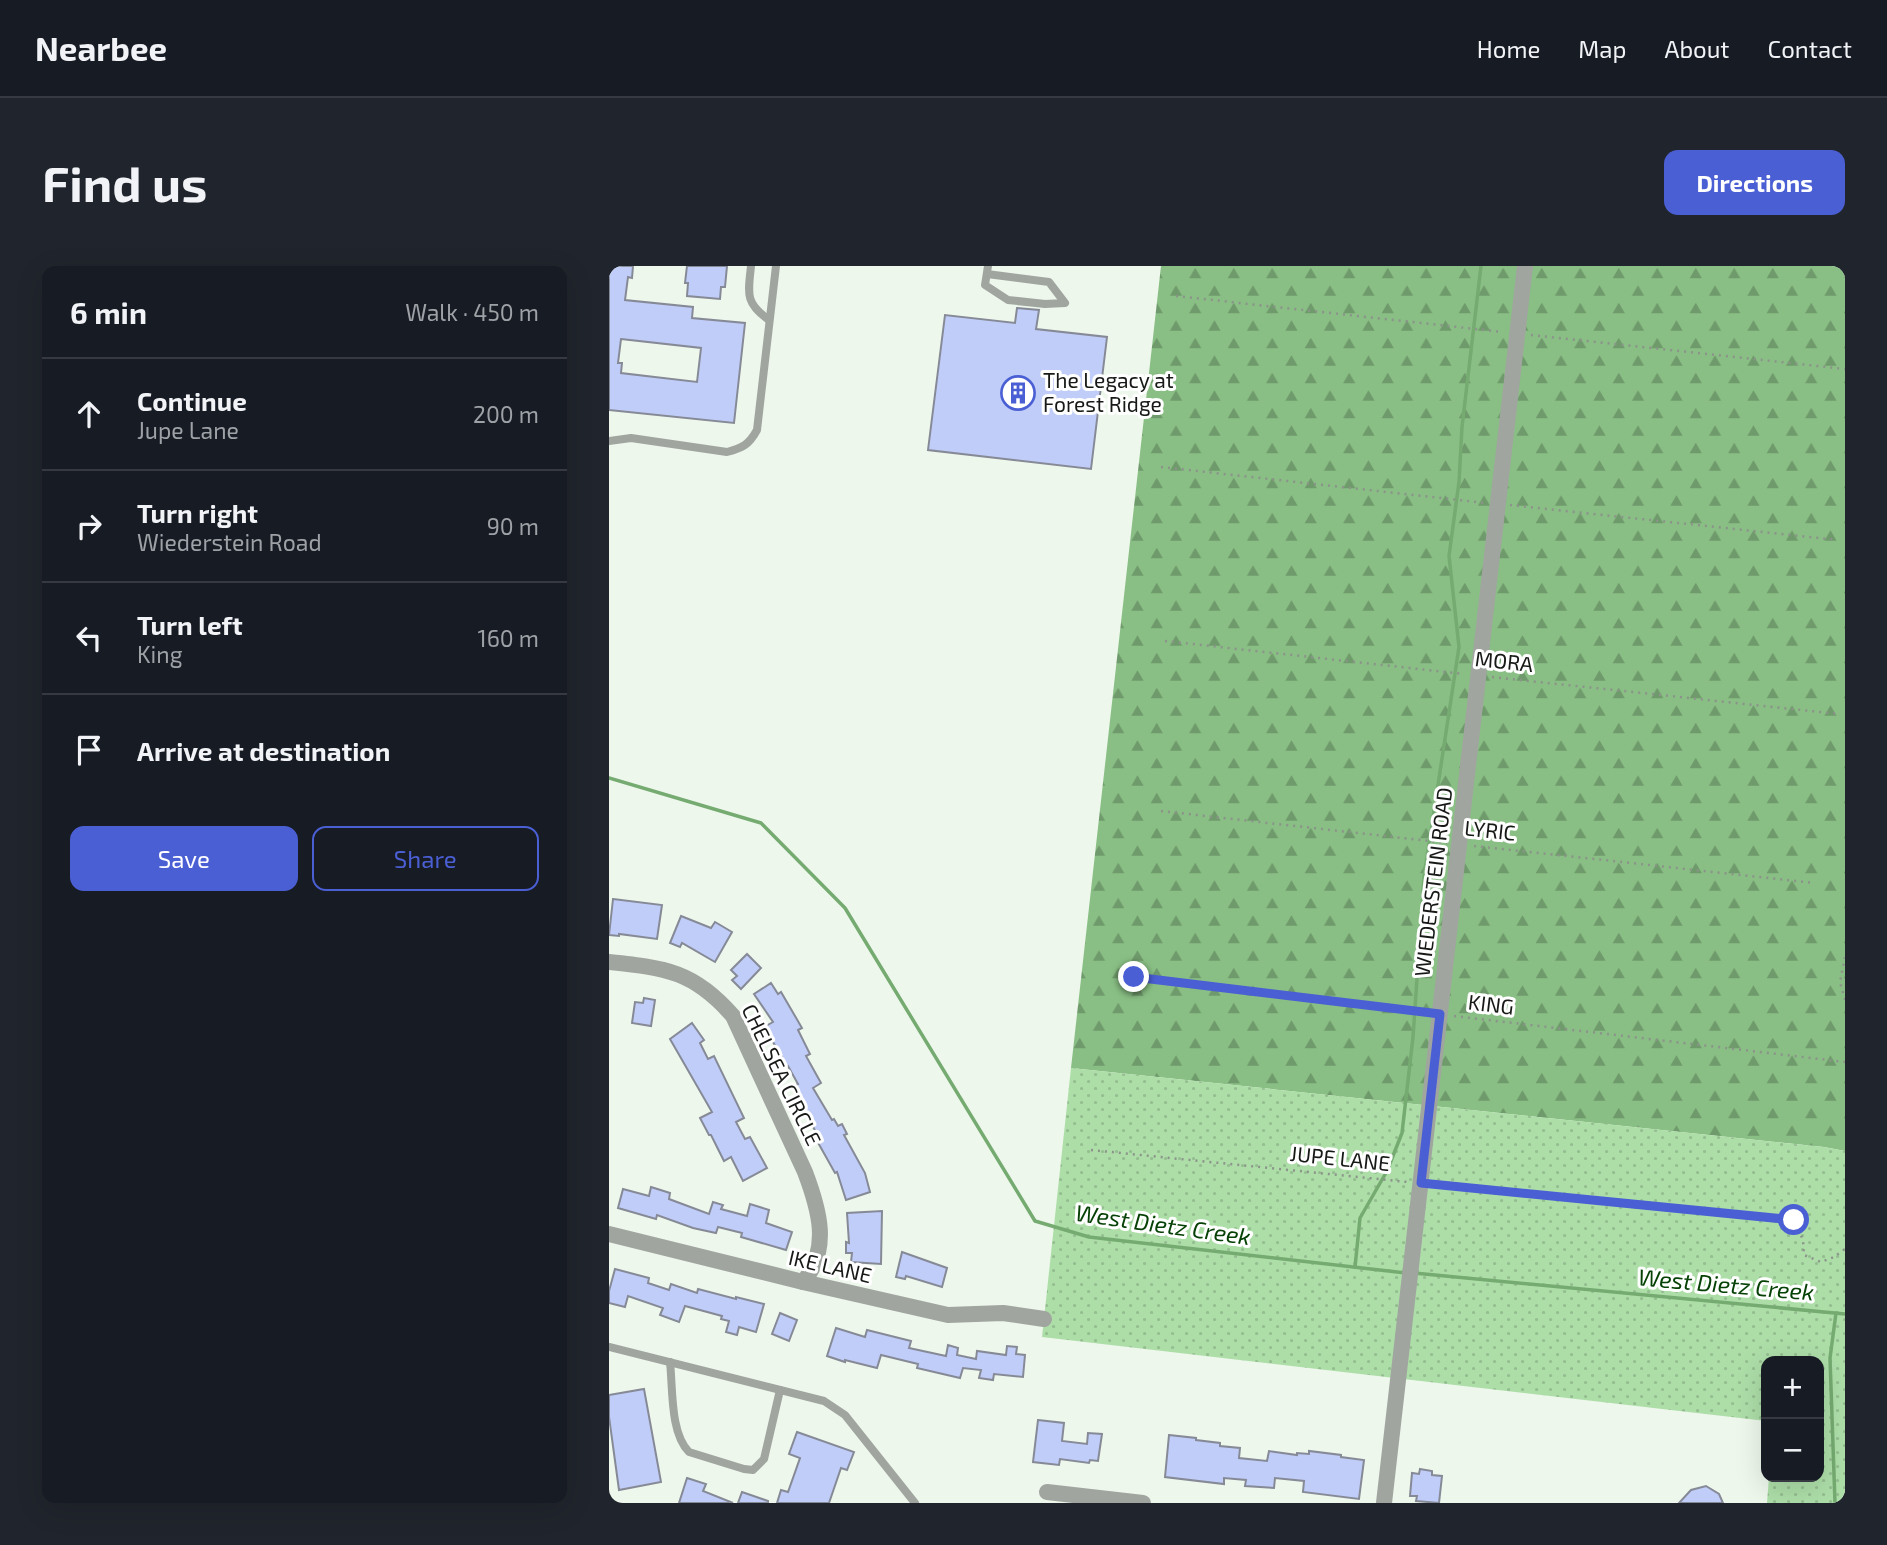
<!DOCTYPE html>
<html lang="en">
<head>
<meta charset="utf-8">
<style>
	:root { --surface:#171b24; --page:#20242c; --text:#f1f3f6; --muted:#9ea1a6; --line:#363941; --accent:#4b5fd4 }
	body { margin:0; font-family:"Exo 2",sans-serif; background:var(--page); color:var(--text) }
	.controls { position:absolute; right:21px; bottom:21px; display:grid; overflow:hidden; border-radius:14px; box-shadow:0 7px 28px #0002 }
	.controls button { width:63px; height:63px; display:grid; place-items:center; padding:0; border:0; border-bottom:2px solid var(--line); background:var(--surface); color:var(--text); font:35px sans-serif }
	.stop { position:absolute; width:21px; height:21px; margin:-16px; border:5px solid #4b5fd4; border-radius:50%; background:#fff }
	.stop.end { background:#4b5fd4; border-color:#fff; box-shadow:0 2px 7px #0008 }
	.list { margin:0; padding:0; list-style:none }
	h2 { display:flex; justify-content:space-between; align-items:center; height:91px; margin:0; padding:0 28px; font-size:30px }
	h2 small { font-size:23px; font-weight:400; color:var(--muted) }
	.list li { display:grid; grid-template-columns:46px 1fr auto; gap:21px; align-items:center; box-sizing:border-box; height:112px; padding:0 28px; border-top:2px solid var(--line) }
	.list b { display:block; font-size:26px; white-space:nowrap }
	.list p { margin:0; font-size:23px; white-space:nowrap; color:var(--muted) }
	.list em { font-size:23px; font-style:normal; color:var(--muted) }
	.actions { display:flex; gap:14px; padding:21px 28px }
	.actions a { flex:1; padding:16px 0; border:2px solid var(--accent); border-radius:14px; text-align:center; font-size:24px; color:var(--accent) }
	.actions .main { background:var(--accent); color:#fff }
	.icon { flex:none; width:38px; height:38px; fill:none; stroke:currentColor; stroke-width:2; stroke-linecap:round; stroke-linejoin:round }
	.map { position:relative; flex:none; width:1236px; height:1237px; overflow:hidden; border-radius:14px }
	header { display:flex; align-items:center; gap:42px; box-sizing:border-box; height:98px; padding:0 35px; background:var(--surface); border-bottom:2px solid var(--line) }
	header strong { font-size:33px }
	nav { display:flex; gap:38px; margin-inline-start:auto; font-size:24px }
	.intro { display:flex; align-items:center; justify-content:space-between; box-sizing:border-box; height:168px; padding:0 42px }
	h1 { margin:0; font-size:49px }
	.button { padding:18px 32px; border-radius:14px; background:var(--accent); color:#fff; font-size:24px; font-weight:700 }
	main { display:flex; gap:42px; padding:0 42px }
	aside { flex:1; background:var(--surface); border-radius:14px; box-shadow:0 7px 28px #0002 }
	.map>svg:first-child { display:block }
	.forest { fill:url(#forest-firs) }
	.park { fill:url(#park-dots) }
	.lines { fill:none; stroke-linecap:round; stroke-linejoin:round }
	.stream { stroke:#75ab71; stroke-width:3.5 }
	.building { fill:#c0cdf8; stroke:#868a97; stroke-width:2; fill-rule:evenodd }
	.path { stroke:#8c938b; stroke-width:2.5; stroke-dasharray:2 5; stroke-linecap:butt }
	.service { stroke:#a1a5a0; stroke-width:8 }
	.minor { stroke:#a1a5a0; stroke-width:16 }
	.route { stroke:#4b5fd4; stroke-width:9 }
	.labels { text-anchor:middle; stroke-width:6; stroke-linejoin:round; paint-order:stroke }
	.poi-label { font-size:21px; fill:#161915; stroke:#fff; text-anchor:start }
	.street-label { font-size:21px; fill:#161915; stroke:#fff }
	.water-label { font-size:23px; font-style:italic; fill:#064105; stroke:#fff }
</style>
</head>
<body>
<header>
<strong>Nearbee</strong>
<nav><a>Home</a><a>Map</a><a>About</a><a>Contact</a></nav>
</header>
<div class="intro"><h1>Find us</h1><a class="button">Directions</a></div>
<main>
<aside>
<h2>6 min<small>Walk · 450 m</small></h2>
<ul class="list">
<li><svg class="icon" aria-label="ahead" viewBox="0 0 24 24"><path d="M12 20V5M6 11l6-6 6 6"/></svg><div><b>Continue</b><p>Jupe Lane</p></div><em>200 m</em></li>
<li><svg class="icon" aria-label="right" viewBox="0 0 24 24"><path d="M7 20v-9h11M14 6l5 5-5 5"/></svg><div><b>Turn right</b><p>Wiederstein Road</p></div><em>90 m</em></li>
<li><svg class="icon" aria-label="left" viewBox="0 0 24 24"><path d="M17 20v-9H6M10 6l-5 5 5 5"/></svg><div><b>Turn left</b><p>King</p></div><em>160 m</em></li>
<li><svg class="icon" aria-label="arrive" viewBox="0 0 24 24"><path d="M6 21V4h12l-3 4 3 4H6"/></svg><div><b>Arrive at destination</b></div></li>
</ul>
<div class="actions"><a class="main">Save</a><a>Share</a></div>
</aside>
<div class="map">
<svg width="1236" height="1237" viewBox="0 0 1236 1237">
	<defs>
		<pattern id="forest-firs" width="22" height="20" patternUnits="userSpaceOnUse" patternTransform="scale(1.75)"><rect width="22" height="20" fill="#89bf84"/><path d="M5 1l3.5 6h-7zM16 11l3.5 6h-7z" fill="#6f9a6b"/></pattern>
		<pattern id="park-dots" width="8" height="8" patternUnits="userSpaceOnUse" patternTransform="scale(1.75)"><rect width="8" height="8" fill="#addea8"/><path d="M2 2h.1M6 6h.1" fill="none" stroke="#94be90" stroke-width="1.8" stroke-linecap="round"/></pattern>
	</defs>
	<rect width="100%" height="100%" fill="#edf7eb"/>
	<!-- forest -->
	<polygon class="forest" points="552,0 1236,0 1236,885 1215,881 462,802"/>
	<!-- park -->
	<polygon class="park" points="462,802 1215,881 1236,885 1236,1237 1158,1237 1160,1211 1210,1211 1210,1095 1157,1095 1157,1155 433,1071"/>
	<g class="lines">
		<!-- stream -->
		<g class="stream">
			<polyline points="0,512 152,557 236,642 426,955 480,971 797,1007"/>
			<polyline points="746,1001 751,952 778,905 793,867 804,771 815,611 850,381 840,290 850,216 853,161 872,0"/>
			<polyline points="805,1007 1236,1048"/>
			<polyline points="1226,1237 1221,1092 1227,1047"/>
		</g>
	</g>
	<!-- building -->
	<g class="building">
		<path d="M0,0h24l-1,12 -4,-1 -3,23 68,7 -1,11 53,5 -11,100 -125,-13zM12,73l80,9 -4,34 -76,-9 1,-10h-4z"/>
		<polygon points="78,0 118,0 116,21 112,21 111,33 78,30 79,17 76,17"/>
		<polygon points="408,42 430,44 427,63 498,71 482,203 319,184 336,49 406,57"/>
		<polygon points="4,633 53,639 48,673 10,668 10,670 0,669"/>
		<polygon points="72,650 102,662 106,656 123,666 106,696 73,677 71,681 61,677"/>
		<polygon points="138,688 152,702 132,723 123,714 128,710 122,704"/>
		<polygon points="162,717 169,728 172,726 193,762 189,764 201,788 197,790 212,817 204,822 223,854 225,853 229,860 233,858 238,868 235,869 256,907 261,926 237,934 228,906 226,907 207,873 210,871 191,839 183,821 189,818 179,800 175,802 170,793 173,791 155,761 164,756 145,728"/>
		<polygon points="35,732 46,734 42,760 23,757 26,736 34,737"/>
		<polygon points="83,757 95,774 91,777 99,793 105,790 135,852 127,856 136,873 141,871 158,902 134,915 122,891 115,895 102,869 100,869 91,852 103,846 61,773"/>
		<polygon points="42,921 61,927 60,933 100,948 104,936 114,939 112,943 138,950 141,938 160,944 157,957 183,966 177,984 132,971 133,967 109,961 107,967 84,962 48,949 47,953 9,942 14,923 40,930"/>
		<polygon points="273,945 272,998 242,996 243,987 237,987 237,976 240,977 238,947"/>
		<polygon points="293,986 338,1002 333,1021 297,1010 296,1013 287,1011"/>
		<polygon points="6,1003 40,1012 39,1017 60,1024 62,1018 88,1027 89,1023 127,1033 127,1031 155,1038 147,1066 130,1061 128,1069 117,1066 120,1055 112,1053 113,1050 76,1040 70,1056 51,1049 54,1042 19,1030 16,1041 0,1037 0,1025"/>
		<polygon points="171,1047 188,1054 180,1075 163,1068"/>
		<polygon points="227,1062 256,1071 258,1064 302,1075 300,1082 337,1090 339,1079 349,1082 348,1089 367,1093 368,1085 397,1089 398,1080 408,1081 407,1088 416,1089 414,1111 385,1108 384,1114 370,1112 372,1104 354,1102 351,1112 308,1102 309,1098 272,1089 268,1102 236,1094 236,1096 218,1090"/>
		<polygon points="35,1123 52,1216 10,1224 0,1151 0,1129"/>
		<polygon points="429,1154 455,1157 453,1175 478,1178 479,1167 493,1168 489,1195 481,1194 480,1197 451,1193 450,1199 424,1196"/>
		<polygon points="188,1166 245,1186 238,1204 232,1202 220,1237 168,1237 172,1224 179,1226 191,1192 180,1188"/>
		<polygon points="560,1169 587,1172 587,1174 611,1177 611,1180 631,1182 630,1192 658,1195 660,1185 688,1189 688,1187 700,1188 700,1185 732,1189 732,1191 755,1194 750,1233 694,1226 695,1215 666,1212 665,1222 636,1220 637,1214 615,1212 615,1218 556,1211"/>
		<polygon points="811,1203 823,1205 823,1209 833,1210 830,1237 807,1235 808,1230 801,1230 803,1207 810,1208"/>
		<polygon points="78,1212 97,1218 94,1225 124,1237 70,1237"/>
		<polygon points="1097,1220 1110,1228 1114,1237 1070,1237 1082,1224"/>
		<polygon points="133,1226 159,1235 159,1237 129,1237"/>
	</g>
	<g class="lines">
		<!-- path -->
		<g class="path">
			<polyline points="567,30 894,66"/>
			<polyline points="922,69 1236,103"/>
			<polyline points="552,201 877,237"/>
			<polyline points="901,239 1228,274"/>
			<polyline points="556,375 855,408"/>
			<polyline points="883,411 1230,448"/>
			<polyline points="552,545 838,577"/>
			<polyline points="865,580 1206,617"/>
			<polyline points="1236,691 1231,716 1236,734"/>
			<polyline points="525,711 817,747"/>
			<polyline points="845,750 1236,796"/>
			<polyline points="482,884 799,916"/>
			<polyline points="826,918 1185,954 1194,974 1195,989 1212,996 1225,991 1236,983"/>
		</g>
		<!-- service -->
		<g class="service">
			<path d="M142,0c-3,28 -6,37 18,54"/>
			<polyline points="378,8 440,16 456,37 436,38 399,34 376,19 379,0"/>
			<path d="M0,175l22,-3 96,14c15,-4 22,-7 30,-22l19,-164"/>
			<polyline points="0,1081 215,1135 236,1149 306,1237"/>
			<path d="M61,1096c3,27 0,71 19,90l55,17 9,1 11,-11 16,-69"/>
		</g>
		<!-- minor -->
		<g class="minor">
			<path d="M0,696c57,6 85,9 124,54l72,156c14,37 26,77 -2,110"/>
			<polyline points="0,968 194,1016 339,1049 394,1047 435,1053"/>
			<polyline points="438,1226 534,1237"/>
			<polyline points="775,1237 916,0"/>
		</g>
	</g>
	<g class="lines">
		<!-- route -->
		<polyline class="route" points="525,711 831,748 812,917 1185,954"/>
	</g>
	<!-- icons -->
	<defs>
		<g id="building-ring" transform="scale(1.75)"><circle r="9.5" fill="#fff" stroke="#4b5fd4" stroke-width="1.5"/><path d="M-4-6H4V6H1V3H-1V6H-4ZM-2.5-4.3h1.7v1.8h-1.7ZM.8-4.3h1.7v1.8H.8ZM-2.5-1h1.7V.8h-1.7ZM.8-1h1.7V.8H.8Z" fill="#4b5fd4"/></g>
	</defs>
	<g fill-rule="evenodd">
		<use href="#building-ring" x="409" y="127"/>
	</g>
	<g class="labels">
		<!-- poi labels -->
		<g class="poi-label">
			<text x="434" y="122">The Legacy at<tspan x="434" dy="24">Forest Ridge</tspan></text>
		</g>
		<!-- street labels -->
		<g class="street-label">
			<text transform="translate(895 396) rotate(6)" y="7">MORA</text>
			<text transform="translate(881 565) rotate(6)" y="7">LYRIC</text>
			<text transform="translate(825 616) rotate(-83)" y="7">WIEDERSTEIN ROAD</text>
			<text transform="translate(882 739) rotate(7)" y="7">KING</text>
			<text transform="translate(172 809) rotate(64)" y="7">CHELSEA CIRCLE</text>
			<text transform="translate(731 893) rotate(6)" y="7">JUPE LANE</text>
			<text transform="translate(221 1001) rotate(13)" y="7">IKE LANE</text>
		</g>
		<!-- water labels -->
		<g class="water-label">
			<text transform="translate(554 959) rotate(8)" y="8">West Dietz Creek</text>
			<text transform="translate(1117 1019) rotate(5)" y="8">West Dietz Creek</text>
		</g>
	</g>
</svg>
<div class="controls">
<button>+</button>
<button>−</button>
</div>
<div class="stop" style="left:1185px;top:954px"></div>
<div class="stop end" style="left:525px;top:711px"></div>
</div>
</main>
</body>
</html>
